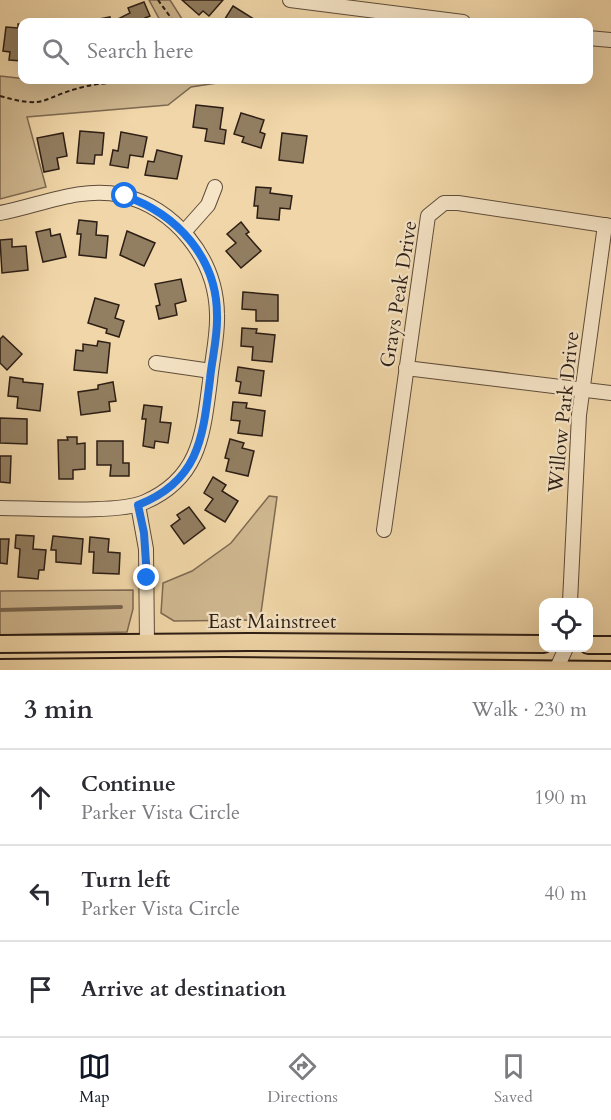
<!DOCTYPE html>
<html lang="en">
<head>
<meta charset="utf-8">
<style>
	:root { --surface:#fff; --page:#f2f2f3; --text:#2b2b33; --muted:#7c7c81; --line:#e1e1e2; --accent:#111827 }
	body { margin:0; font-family:Cardo,serif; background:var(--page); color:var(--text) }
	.controls { position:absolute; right:18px; bottom:18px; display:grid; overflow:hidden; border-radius:12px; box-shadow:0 6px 24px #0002 }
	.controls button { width:54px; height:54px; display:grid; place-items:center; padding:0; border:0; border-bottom:2px solid var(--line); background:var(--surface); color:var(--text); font:30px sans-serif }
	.stop { position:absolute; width:18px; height:18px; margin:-14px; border:4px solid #1a73e8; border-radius:50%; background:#fff }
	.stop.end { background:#1a73e8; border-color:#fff; box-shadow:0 2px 6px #0008 }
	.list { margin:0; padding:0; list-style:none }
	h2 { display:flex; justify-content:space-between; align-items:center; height:78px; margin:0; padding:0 24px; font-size:26px }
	h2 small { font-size:20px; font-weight:400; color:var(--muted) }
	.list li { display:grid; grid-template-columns:39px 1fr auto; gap:18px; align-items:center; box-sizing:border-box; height:96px; padding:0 24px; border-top:2px solid var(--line) }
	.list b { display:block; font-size:22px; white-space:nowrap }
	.list p { margin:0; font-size:20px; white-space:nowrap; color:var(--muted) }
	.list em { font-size:20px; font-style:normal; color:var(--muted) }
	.icon { flex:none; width:33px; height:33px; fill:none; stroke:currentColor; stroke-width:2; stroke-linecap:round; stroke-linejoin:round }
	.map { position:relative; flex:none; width:611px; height:670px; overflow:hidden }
	.search { position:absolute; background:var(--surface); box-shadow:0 6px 24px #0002; left:18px; right:18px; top:18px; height:66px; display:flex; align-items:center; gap:15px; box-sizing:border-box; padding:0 21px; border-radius:12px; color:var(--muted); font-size:22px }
	.sheet { height:366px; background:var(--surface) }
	nav { display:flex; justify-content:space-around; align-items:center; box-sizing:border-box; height:84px; border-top:2px solid var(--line); background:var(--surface); font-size:16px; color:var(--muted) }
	nav a { display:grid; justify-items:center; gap:3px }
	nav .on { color:var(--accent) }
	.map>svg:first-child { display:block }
	.green { fill:#cfb78f; stroke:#7e6a52; stroke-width:1.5 }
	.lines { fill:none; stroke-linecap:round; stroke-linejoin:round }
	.stream { stroke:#7a674f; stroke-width:4 }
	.building { fill:#927e61; stroke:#2d1e15; stroke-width:1.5 }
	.minor-casing { stroke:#5e4c3a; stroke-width:16 }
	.major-casing { stroke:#2d1e15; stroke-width:20 }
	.path { stroke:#2d1e15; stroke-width:2; stroke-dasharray:4.5 3; stroke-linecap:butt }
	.minor { stroke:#f5e4c6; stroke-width:14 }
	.major { stroke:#f0d6a8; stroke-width:16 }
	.route { stroke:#1a73e8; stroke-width:8 }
	.labels { text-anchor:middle; stroke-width:4.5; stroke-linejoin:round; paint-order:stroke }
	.street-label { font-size:20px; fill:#2d1e15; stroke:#f5e4c6 }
</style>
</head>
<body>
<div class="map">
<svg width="611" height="670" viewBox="0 0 611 670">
	<rect width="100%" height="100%" fill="#f0d6a8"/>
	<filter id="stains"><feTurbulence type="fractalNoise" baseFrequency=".00333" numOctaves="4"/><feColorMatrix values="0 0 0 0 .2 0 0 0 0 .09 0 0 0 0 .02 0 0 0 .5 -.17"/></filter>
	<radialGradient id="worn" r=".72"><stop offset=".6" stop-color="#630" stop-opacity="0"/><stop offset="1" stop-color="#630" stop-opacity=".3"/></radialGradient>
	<!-- green -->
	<g class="green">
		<polygon points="149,0 170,0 184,22 161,22"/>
		<polygon points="0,76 44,81 237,80 191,87 168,105 27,117 46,187 0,199"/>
		<polygon points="269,496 277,497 260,620 174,621 161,613 163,583 192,571 231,543"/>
		<polygon points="133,590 133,609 127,632 0,635 0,591"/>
	</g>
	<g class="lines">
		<!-- stream -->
		<polyline class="stream" points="0,610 121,607"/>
	</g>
	<!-- building -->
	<g class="building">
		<polygon points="182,0 223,0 209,16 203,11 199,15"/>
		<polygon points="144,2 150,16 145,18 147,22 118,22 116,20 130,13 128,8"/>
		<polygon points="233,6 257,21 256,22 223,22"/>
		<polygon points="110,17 111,22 84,22"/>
		<polygon points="18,24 22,24 22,61 9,60 10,52 3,51 6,27 18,28"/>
		<polygon points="196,105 223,108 220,129 226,130 224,144 205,141 207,129 193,127"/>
		<polygon points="241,113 264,120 260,132 265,134 261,148 242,142 244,137 234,134"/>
		<polygon points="80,131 104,133 102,155 95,155 94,164 77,163"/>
		<polygon points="121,132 147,137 143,157 130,155 128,168 110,165 113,150 118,151"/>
		<polygon points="63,133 67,156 57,158 59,169 44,172 37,138"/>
		<polygon points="282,133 307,136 303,163 279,160"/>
		<polygon points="157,150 182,156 177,179 145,175 148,161 154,162"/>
		<polygon points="256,187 271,188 270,193 292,196 290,209 280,208 279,220 257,218 258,206 254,206"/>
		<polygon points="79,220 97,222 96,235 108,236 106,258 79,255 81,234 77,234"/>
		<polygon points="241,222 249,232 246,234 261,251 241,268 226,251 236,243 227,234"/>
		<polygon points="50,229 51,236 60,234 66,257 43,262 36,232"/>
		<polygon points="127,231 155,243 144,266 120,255"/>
		<polygon points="12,239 12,247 26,246 28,270 2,273 0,240"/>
		<polygon points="181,279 186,301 175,304 177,315 159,319 156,306 160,305 155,284"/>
		<polygon points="243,292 278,295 278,321 256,321 256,310 242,309"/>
		<polygon points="95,298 119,305 115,318 124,321 119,337 106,333 107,329 88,323"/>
		<polygon points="242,328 257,329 256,333 275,335 272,362 252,360 253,347 241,346"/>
		<polygon points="3,336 22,354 7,370 0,363 0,339"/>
		<polygon points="98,341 110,343 107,373 74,370 76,350 83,351 83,344 97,346"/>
		<polygon points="238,367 264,371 261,396 239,393 241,382 236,381"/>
		<polygon points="10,377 23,379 23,382 43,384 40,411 17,408 18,397 8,396"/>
		<polygon points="113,382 116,401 109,402 110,411 81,415 78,392 98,389 98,385"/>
		<polygon points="233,402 247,403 246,408 265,411 262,436 238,433 240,421 231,420"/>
		<polygon points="144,405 162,407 160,422 171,423 168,443 155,441 154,448 143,446 146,419 142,419"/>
		<polygon points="0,418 27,419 27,444 0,443"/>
		<polygon points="67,437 77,437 77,444 85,443 85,469 73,470 73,479 59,479 58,440 68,440"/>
		<polygon points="230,439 244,443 242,448 254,451 248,476 226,471 229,459 225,458"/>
		<polygon points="97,441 123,441 123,463 129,463 129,476 110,476 111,465 97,465"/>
		<polygon points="0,456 11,456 10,483 0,482"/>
		<polygon points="213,477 226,485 222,491 238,501 225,522 205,510 213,499 204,493"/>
		<polygon points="189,507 205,528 184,544 171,526 180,519 177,515"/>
		<polygon points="16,535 34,536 33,549 46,550 44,570 39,570 38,579 18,577 20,549 15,548"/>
		<polygon points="53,536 83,539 81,564 56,562 56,550 51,550"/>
		<polygon points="90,537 109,539 108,552 120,553 119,574 93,573 94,552 89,552"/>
		<polygon points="0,539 9,539 7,564 0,563"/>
	</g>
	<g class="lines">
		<!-- minor casing -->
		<g class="minor-casing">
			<g id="minor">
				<polyline points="290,0 463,22"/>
				<polyline points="588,38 611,40"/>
				<path d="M0,213c39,-7 80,-27 121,-18 54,13 95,63 96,119 1,22 -5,45 -7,67 -7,53 -10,97 -65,121 -26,12 -112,6 -145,6"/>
				<polyline points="184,232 208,205 215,187"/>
				<polyline points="156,363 211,371"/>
				<polyline points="406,368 611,393"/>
				<polyline points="138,505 146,549 147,642"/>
				<polyline points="384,530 428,216 444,203 458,203 611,226"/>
				<polyline points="570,602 579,415 605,225"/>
				<polyline points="556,670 566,648"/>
			</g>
		</g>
		<!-- major casing -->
		<g class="major-casing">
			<g id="major">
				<polyline points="0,644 248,642 544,644"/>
				<polyline points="588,645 611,645"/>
				<polyline points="0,668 223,666 611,670"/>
			</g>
		</g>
		<!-- path -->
		<g class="path">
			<polyline points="158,0 174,22"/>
			<path d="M0,96c49,14 41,1 83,-9 14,-4 28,-3 42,-7"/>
		</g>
		<!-- minor -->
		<use href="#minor" class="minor"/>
		<!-- major -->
		<use href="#major" class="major"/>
	</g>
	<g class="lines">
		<!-- route -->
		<path class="route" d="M125,196c52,18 92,62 92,119 1,21 -5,43 -7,64 -7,57 -10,102 -72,126l6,28 3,45"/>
	</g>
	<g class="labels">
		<!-- street labels -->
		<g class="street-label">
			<text transform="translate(398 294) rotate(-81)" y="7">Grays Peak Drive</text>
			<text transform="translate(563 412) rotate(-84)" y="7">Willow Park Drive</text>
			<text x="272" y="628">East Mainstreet</text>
		</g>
	</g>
	<rect width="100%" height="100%" filter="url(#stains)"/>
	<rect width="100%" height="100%" fill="url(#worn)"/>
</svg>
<div class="controls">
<button><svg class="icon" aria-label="locate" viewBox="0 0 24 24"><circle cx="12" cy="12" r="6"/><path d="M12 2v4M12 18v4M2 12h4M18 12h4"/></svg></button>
</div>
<div class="stop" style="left:125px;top:196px"></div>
<div class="stop end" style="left:147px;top:578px"></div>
<div class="search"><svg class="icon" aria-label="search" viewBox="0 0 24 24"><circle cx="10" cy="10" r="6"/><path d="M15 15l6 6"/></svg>Search here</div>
</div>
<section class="sheet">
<h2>3 min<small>Walk · 230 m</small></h2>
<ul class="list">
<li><svg class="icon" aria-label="ahead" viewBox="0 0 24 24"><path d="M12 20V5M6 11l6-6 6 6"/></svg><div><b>Continue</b><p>Parker Vista Circle</p></div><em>190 m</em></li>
<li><svg class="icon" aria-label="left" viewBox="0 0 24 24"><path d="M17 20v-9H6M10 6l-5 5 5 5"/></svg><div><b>Turn left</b><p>Parker Vista Circle</p></div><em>40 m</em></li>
<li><svg class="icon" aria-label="arrive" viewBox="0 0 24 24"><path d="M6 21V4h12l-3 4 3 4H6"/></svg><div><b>Arrive at destination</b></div></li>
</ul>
</section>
<nav>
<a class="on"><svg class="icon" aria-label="map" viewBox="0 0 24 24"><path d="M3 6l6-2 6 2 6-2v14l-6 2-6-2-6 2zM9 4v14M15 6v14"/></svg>Map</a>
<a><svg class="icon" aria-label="directions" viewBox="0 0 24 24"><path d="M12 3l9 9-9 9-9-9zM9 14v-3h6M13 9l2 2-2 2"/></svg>Directions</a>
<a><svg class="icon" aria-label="saved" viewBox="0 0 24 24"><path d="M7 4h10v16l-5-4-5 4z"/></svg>Saved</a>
</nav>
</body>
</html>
